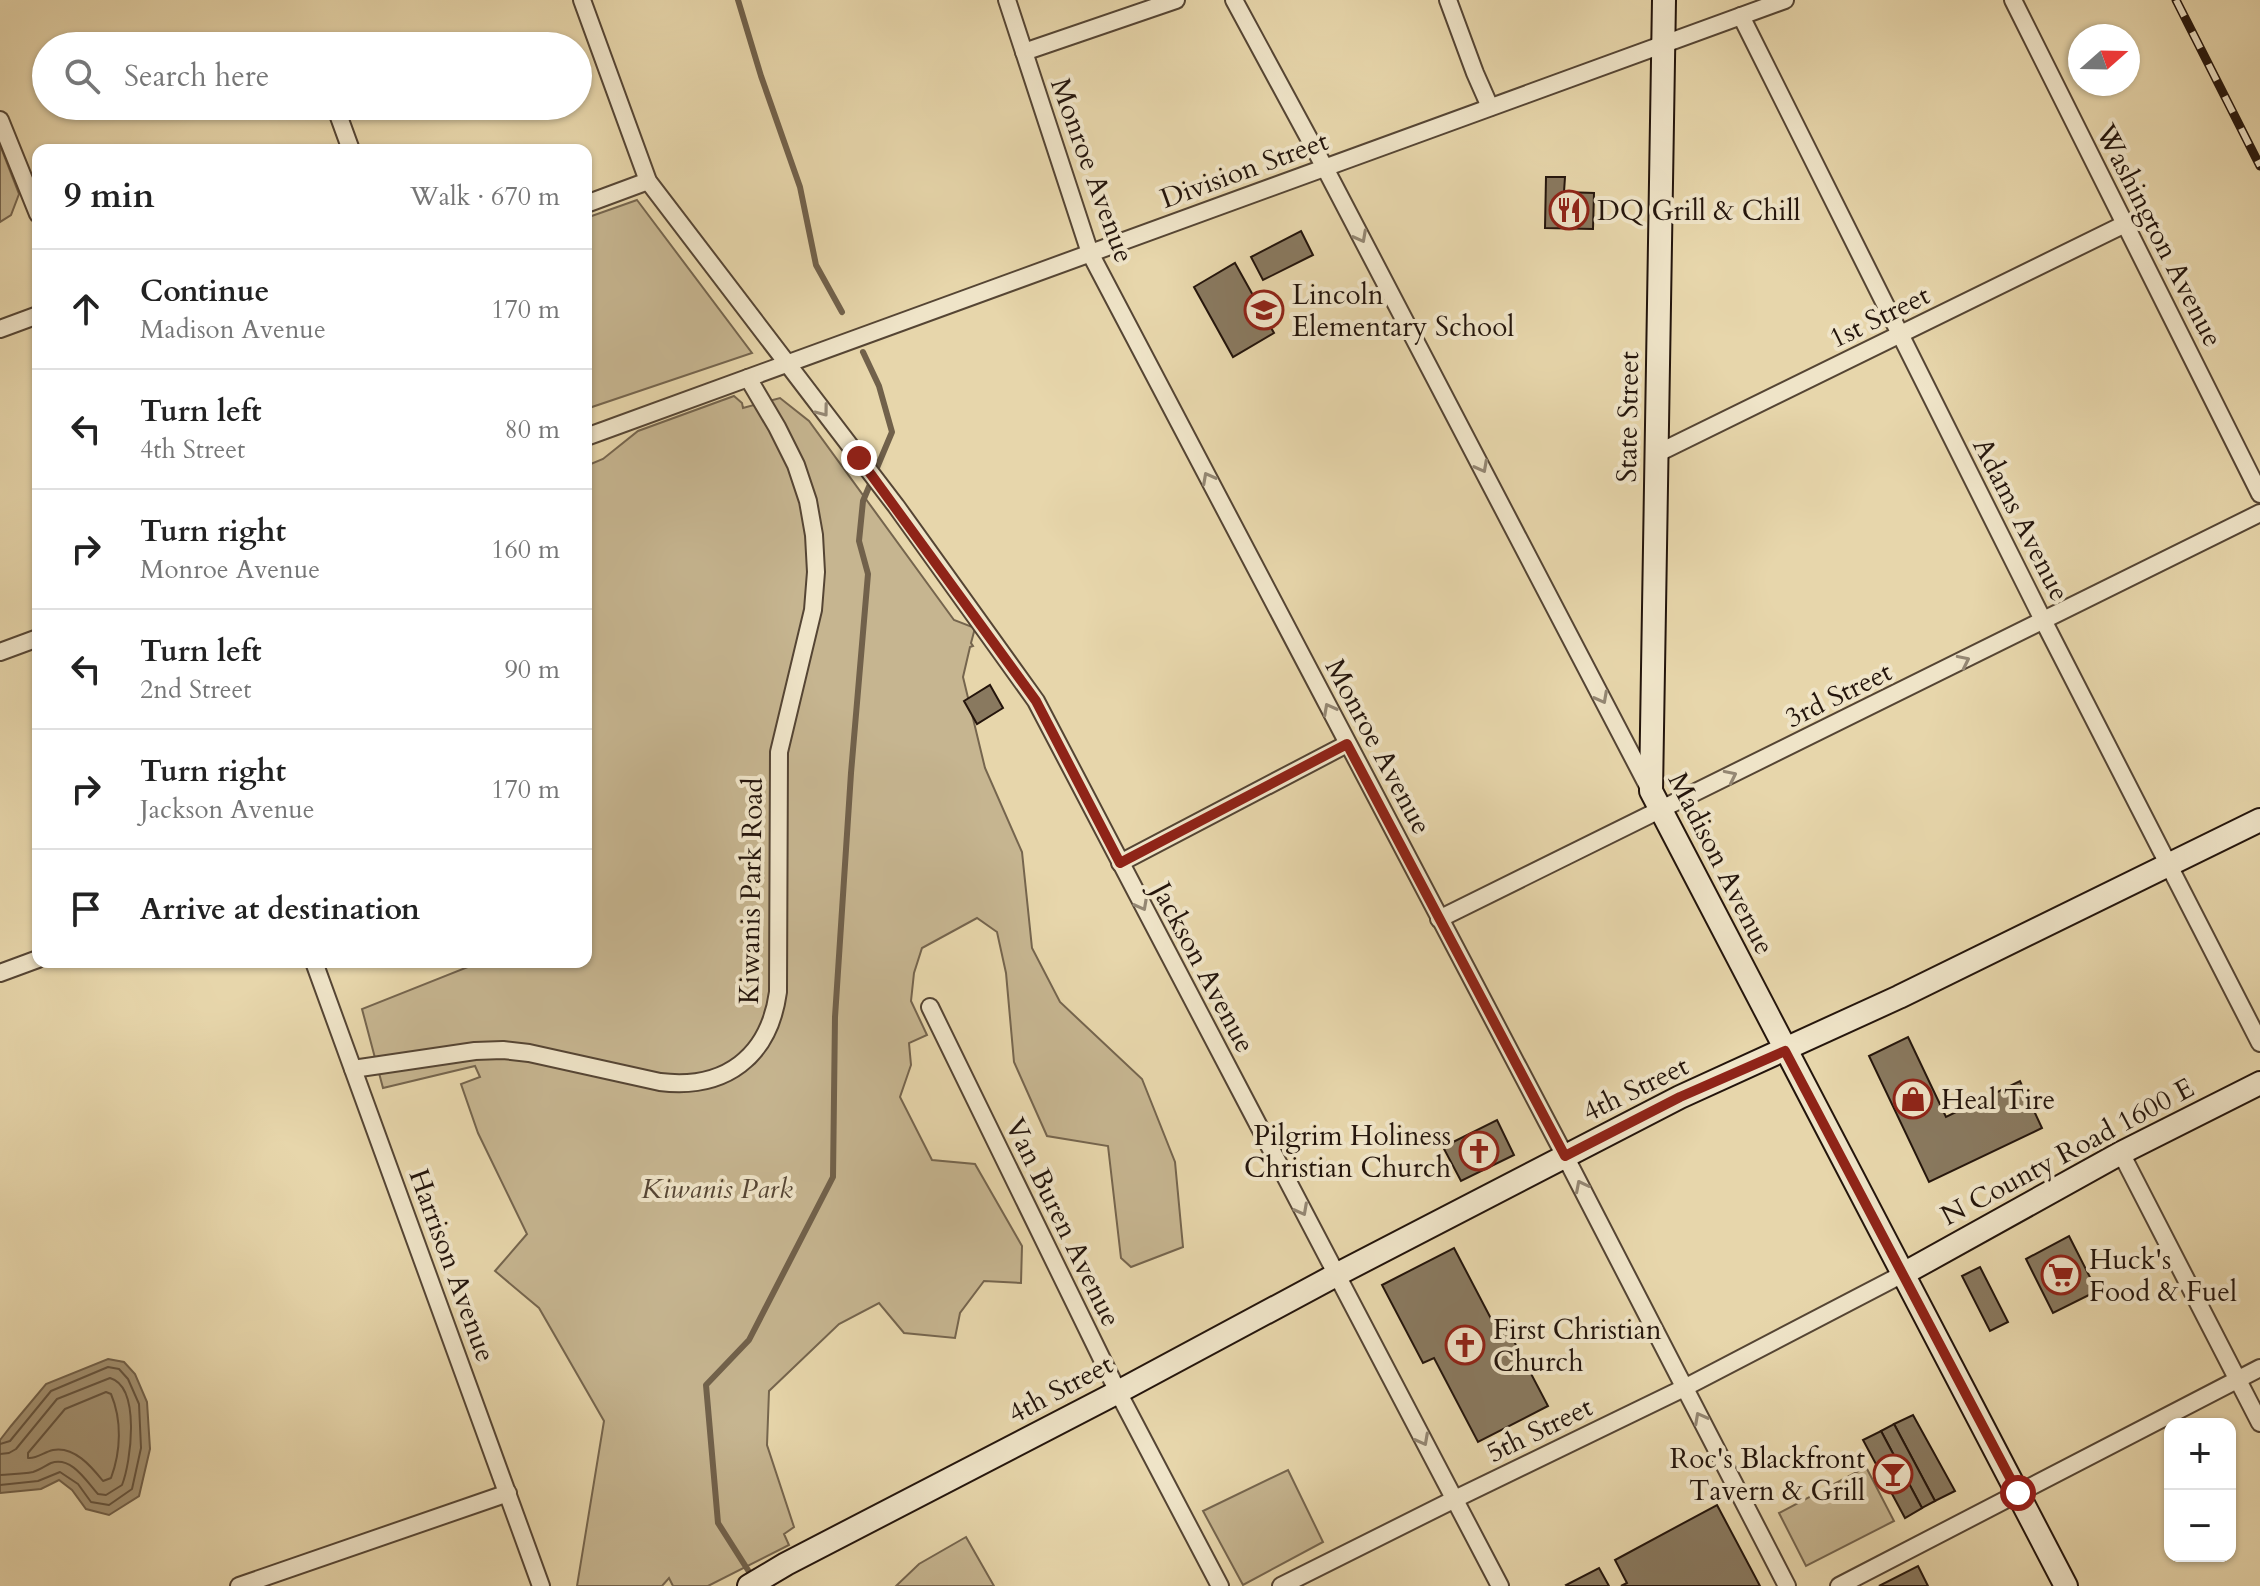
<!DOCTYPE html>
<html lang="en">
<head>
<meta charset="utf-8">
<style>
	:root { --surface:#fff; --page:#f6f6f6; --text:#222; --muted:#767676; --line:#e0e0e0 }
	body { margin:0; font-family:Cardo,serif; background:var(--page); color:var(--text) }
	.controls { position:absolute; right:24px; bottom:24px; display:grid; overflow:hidden; border-radius:16px; box-shadow:0 2px 6px #0004 }
	.controls button { width:72px; height:72px; display:grid; place-items:center; padding:0; border:0; border-bottom:2px solid var(--line); background:var(--surface); color:var(--text); font:40px sans-serif }
	.compass { position:absolute; left:2068px; top:24px; width:72px; height:72px; border-radius:50%; background:var(--surface); box-shadow:0 2px 6px #0004; rotate:70deg }
	.stop { position:absolute; width:24px; height:24px; margin:-18px; border:6px solid #8f2418; border-radius:50%; background:#fff }
	.stop.end { background:#8f2418; border-color:#fff; box-shadow:0 2px 8px #0008 }
	.list { margin:0; padding:0; list-style:none }
	h2 { display:flex; justify-content:space-between; align-items:center; height:104px; margin:0; padding:0 32px; font-size:34px }
	h2 small { font-size:26px; font-weight:400; color:var(--muted) }
	.list li { display:grid; grid-template-columns:52px 1fr auto; gap:24px; align-items:center; box-sizing:border-box; height:120px; padding:0 32px; border-top:2px solid var(--line) }
	.list b { display:block; font-size:30px; white-space:nowrap }
	.list p { margin:0; font-size:26px; white-space:nowrap; color:var(--muted) }
	.list em { font-size:26px; font-style:normal; color:var(--muted) }
	.icon { flex:none; width:44px; height:44px; fill:none; stroke:currentColor; stroke-width:2; stroke-linecap:round; stroke-linejoin:round }
	.map { position:relative; flex:none; width:2260px; height:1586px; overflow:hidden }
	.search { position:absolute; background:var(--surface); box-shadow:0 2px 6px #0004; left:32px; top:32px; width:560px; height:88px; display:flex; align-items:center; gap:20px; box-sizing:border-box; padding:0 28px; border-radius:44px; color:var(--muted); font-size:30px }
	.panel { position:absolute; background:var(--surface); box-shadow:0 2px 6px #0004; left:32px; top:144px; width:560px; height:824px; border-radius:16px }
	.map>svg:first-child { display:block }
	.green { fill:#c6b590; stroke:#75654e; stroke-width:2 }
	.water { fill:#a59475; stroke:#71614b; stroke-width:2 }
	.lines { fill:none; stroke-linecap:round; stroke-linejoin:round }
	.shore { stroke:#645440; stroke-width:2 }
	.stream { stroke:#71614b; stroke-width:6 }
	.building { fill:#89795f; stroke:#24150c; stroke-width:2 }
	.street-casing { stroke:#554534; stroke-width:20 }
	.secondary-casing { stroke:#24150c; stroke-width:26 }
	.street { stroke:#efe4c8; stroke-width:16 }
	.secondary { stroke:#efe4c8; stroke-width:22 }
	.rail-casing { stroke:#24150c; stroke-width:9 }
	.rail { stroke:#efe4c8; stroke-width:6; stroke-dasharray:18; stroke-linecap:butt }
	.oneway { stroke:#948773 }
	.route { stroke:#8f2418; stroke-width:10 }
	.labels { text-anchor:middle; stroke-width:8; stroke-linejoin:round; paint-order:stroke }
	.street-label { font-size:28px; fill:#24150c; stroke:#efe4c8 }
	.poi-label { font-size:28px; fill:#24150c; stroke:#efe4c8; text-anchor:start }
	.park-label { font-size:28px; font-style:italic; fill:#554534; stroke:#efe4c8 }
</style>
</head>
<body>
<div class="map">
<svg width="2260" height="1586" viewBox="0 0 2260 1586">
	<rect width="100%" height="100%" fill="#e7d6ab"/>
	<filter id="stains"><feTurbulence type="fractalNoise" baseFrequency=".0025" numOctaves="4"/><feColorMatrix values="0 0 0 0 .2 0 0 0 0 .09 0 0 0 0 .02 0 0 0 .5 -.17"/></filter>
	<radialGradient id="worn" r=".72"><stop offset=".6" stop-color="#630" stop-opacity="0"/><stop offset="1" stop-color="#630" stop-opacity=".3"/></radialGradient>
	<!-- green -->
	<g class="green">
		<polygon points="0,145 19,194 11,215 0,222"/>
		<polygon points="637,200 752,353 586,409 586,218"/>
		<polygon points="734,396 742,403 743,408 780,398 809,421 954,620 975,628 971,643 973,646 970,647 963,677 985,768 1022,852 1032,948 1060,1002 1142,1079 1175,1162 1183,1247 1131,1267 1121,1258 1108,1146 1047,1136 1014,1062 1006,973 997,932 977,918 922,948 914,973 911,1001 927,1035 909,1043 911,1065 900,1097 932,1160 975,1164 1022,1246 1021,1283 984,1281 960,1313 955,1338 904,1333 879,1303 839,1324 769,1391 767,1445 794,1527 784,1534 789,1545 708,1586 673,1586 669,1578 662,1586 577,1586 604,1421 539,1308 495,1271 527,1234 478,1133 461,1084 480,1077 475,1066 383,1088 362,1009 468,967 466,962 586,962 586,466 603,459 638,431"/>
		<polygon points="1866,1467 1894,1521 1806,1566 1779,1513"/>
		<polygon points="1288,1470 1323,1542 1243,1585 1203,1511"/>
		<polygon points="966,1537 994,1586 896,1586 919,1564"/>
	</g>
	<!-- water -->
	<polygon class="water" points="108,1359 124,1362 135,1374 147,1402 150,1449 139,1496 109,1515 86,1509 72,1490 59,1480 41,1489 0,1493 0,1440 11,1426 46,1384"/>
	<g class="lines">
		<!-- shore -->
		<g class="shore">
			<path d="M106,1392l5,2c11,26 10,57 0,84l-8,3c-12,-15 -29,-35 -50,-31 -9,2 -16,9 -25,8v-5l37,-44z"/>
			<polyline points="0,1444 10,1441 51,1391 108,1367 119,1369 128,1379 139,1404 141,1448 132,1489 109,1505 91,1502 78,1484 60,1472 38,1481 0,1485"/>
			<path d="M0,1454l9,-1 7,-4 41,-50 53,-21c31,9 21,84 12,107l-16,10 -8,-1c-12,-13 -26,-38 -47,-31 -6,3 -11,7 -18,9 -11,2 -22,2 -33,3"/>
		</g>
		<!-- stream -->
		<g class="stream">
			<polyline points="738,0 761,76 800,187 816,265 842,312"/>
			<polyline points="753,1578 718,1523 706,1385 749,1340 833,1177 835,1017 851,773 868,574 859,541 863,501 892,432 879,386 863,352"/>
		</g>
	</g>
	<!-- building -->
	<g class="building">
		<polygon points="1546,177 1565,177 1564,192 1594,193 1593,229 1545,228"/>
		<polygon points="1301,231 1313,255 1263,280 1251,257"/>
		<polygon points="1235,263 1274,333 1233,357 1194,287"/>
		<polygon points="990,685 1003,708 977,724 964,701"/>
		<polygon points="1908,1037 1946,1117 2020,1081 2042,1128 1929,1182 1869,1056"/>
		<polygon points="1497,1120 1514,1155 1461,1181 1443,1147"/>
		<polygon points="2069,1236 2097,1291 2053,1313 2026,1259"/>
		<polygon points="1454,1248 1498,1332 1507,1328 1548,1406 1478,1442 1434,1358 1423,1363 1382,1285"/>
		<polygon points="1980,1267 2008,1322 1990,1331 1962,1276"/>
		<polygon points="1913,1415 1955,1491 1935,1501 1894,1424"/>
		<polygon points="1894,1424 1935,1501 1922,1508 1881,1431"/>
		<polygon points="1881,1431 1922,1508 1905,1518 1863,1440"/>
		<polygon points="1717,1505 1760,1586 1621,1586 1627,1583 1615,1560"/>
		<polygon points="1918,1566 1928,1586 1879,1586"/>
		<polygon points="1599,1568 1609,1586 1567,1586 1566,1585"/>
	</g>
	<g class="lines">
		<!-- street casing -->
		<g class="street-casing">
			<g id="street">
				<polyline points="582,0 648,181 896,506 1036,701 1500,1586"/>
				<polyline points="1007,0 1090,253 1565,1156 1787,1586"/>
				<polyline points="1234,0 1325,168 1650,790"/>
				<polyline points="1448,0 1475,73 1490,107"/>
				<polyline points="2013,0 2260,494"/>
				<polyline points="1741,16 2044,622 2260,1043"/>
				<polyline points="1024,52 1176,0"/>
				<polyline points="335,106 351,150"/>
				<polyline points="0,120 38,214"/>
				<polyline points="586,204 648,181"/>
				<polyline points="0,329 38,315"/>
				<polyline points="586,437 1785,0"/>
				<polyline points="1656,454 2125,224"/>
				<polyline points="0,652 38,638"/>
				<polyline points="1120,863 1347,744"/>
				<polyline points="1439,919 2260,513"/>
				<polyline points="314,962 541,1586"/>
				<polyline points="0,973 38,959"/>
				<polyline points="930,1007 1118,1392 1220,1586"/>
				<path d="M353,1069l122,-18 28,-1 26,3 131,29c65,8 109,-25 118,-90l1,-240 34,-142 3,-38 -2,-37 -6,-34 -12,-36 -19,-38 -29,-49"/>
				<polyline points="2121,1153 2260,1423"/>
				<polyline points="239,1586 508,1493"/>
				<polyline points="1281,1586 1455,1499 1684,1388 1903,1274"/>
				<polyline points="1839,1586 2260,1368"/>
			</g>
		</g>
		<!-- secondary casing -->
		<g class="secondary-casing">
			<g id="secondary">
				<polyline points="1664,0 1651,791 2066,1586"/>
				<polyline points="1903,1274 2121,1153 2260,1083"/>
				<polyline points="749,1586 786,1564 1118,1392 1336,1275 1680,1097 1899,997 2260,820"/>
			</g>
		</g>
		<!-- street -->
		<use href="#street" class="street"/>
		<!-- secondary -->
		<use href="#secondary" class="secondary"/>
		<!-- rail casing -->
		<g class="rail-casing">
			<polyline id="rail" points="2176,0 2260,166"/>
		</g>
		<!-- rail -->
		<use href="#rail" class="rail"/>
	</g>
	<!-- one-way arrows -->
	<defs><path id="oneway-chevron" d="M-2-3.5L2.5 0L-2 3.5" fill="none" stroke-width="1.6" stroke-linecap="round" stroke-linejoin="round" transform="scale(2)"/></defs>
	<g class="oneway">
		<use href="#oneway-chevron" transform="translate(1361 237) rotate(62)"/>
		<use href="#oneway-chevron" transform="translate(823 411) rotate(53)"/>
		<use href="#oneway-chevron" transform="translate(1482 467) rotate(62)"/>
		<use href="#oneway-chevron" transform="translate(1208 478) rotate(-118)"/>
		<use href="#oneway-chevron" transform="translate(1964 661) rotate(-26)"/>
		<use href="#oneway-chevron" transform="translate(1602 698) rotate(62)"/>
		<use href="#oneway-chevron" transform="translate(1329 709) rotate(-118)"/>
		<use href="#oneway-chevron" transform="translate(1731 776) rotate(-26)"/>
		<use href="#oneway-chevron" transform="translate(1142 905) rotate(62)"/>
		<use href="#oneway-chevron" transform="translate(1581 1186) rotate(-117)"/>
		<use href="#oneway-chevron" transform="translate(1302 1210) rotate(62)"/>
		<use href="#oneway-chevron" transform="translate(1700 1418) rotate(-118)"/>
		<use href="#oneway-chevron" transform="translate(1423 1440) rotate(62)"/>
	</g>
	<g class="lines">
		<!-- route -->
		<polyline class="route" points="859,458 1036,701 1120,863 1347,744 1565,1156 1680,1097 1785,1051 2018,1493"/>
	</g>
	<!-- icons -->
	<defs>
		<g id="restaurant-ring" transform="scale(2)"><circle r="9.5" fill="#efe4c8" stroke="#8f2418" stroke-width="1.5"/><path d="M-5-6h1v4h1v-4h1v4h1v-4h1v5L-1.5 .5V6h-2V.5L-5-1ZM5-6V6H3V1.5H1.5Q1.5-4 5-6Z" fill="#8f2418"/></g>
		<g id="school-ring" transform="scale(2)"><circle r="9.5" fill="#efe4c8" stroke="#8f2418" stroke-width="1.5"/><path d="M0-5L7-2L0 1L-7-2ZM-4 1L0 2.5L4 1V4Q0 6-4 4Z" fill="#8f2418"/></g>
		<g id="shop-ring" transform="scale(2)"><circle r="9.5" fill="#efe4c8" stroke="#8f2418" stroke-width="1.5"/><path d="M-5-2.5h2.3a2.7 3.5 0 0 1 5.4 0H5L5.5 6h-11ZM-1.5-2.5h3a1.5 2.3 0 0 0-3 0Z" fill="#8f2418"/></g>
		<g id="church-ring" transform="scale(2)"><circle r="9.5" fill="#efe4c8" stroke="#8f2418" stroke-width="1.5"/><path d="M-1.2-6h2.4v3.5h3.3v2.4h-3.3V6h-2.4V-.1h-3.3v-2.4h3.3Z" fill="#8f2418"/></g>
		<g id="supermarket-ring" transform="scale(2)"><circle r="9.5" fill="#efe4c8" stroke="#8f2418" stroke-width="1.5"/><path d="M-6-5.5h2.5l.6 2H6L4.5 2H-2.5L-4.4-4H-6ZM-1.5 3.2a1.3 1.3 0 1 0 .1 0ZM3 3.2a1.3 1.3 0 1 0 .1 0Z" fill="#8f2418"/></g>
		<g id="bar-ring" transform="scale(2)"><circle r="9.5" fill="#efe4c8" stroke="#8f2418" stroke-width="1.5"/><path d="M-6-5H6L.8 .8V4.5H3.5V6h-7V4.5H-.8V.8Z" fill="#8f2418"/></g>
	</defs>
	<g fill-rule="evenodd">
		<use href="#restaurant-ring" x="1569" y="210"/>
		<use href="#school-ring" x="1264" y="310"/>
		<use href="#shop-ring" x="1913" y="1099"/>
		<use href="#church-ring" x="1479" y="1151"/>
		<use href="#supermarket-ring" x="2061" y="1275"/>
		<use href="#church-ring" x="1465" y="1345"/>
		<use href="#bar-ring" x="1893" y="1474"/>
	</g>
	<g class="labels">
		<!-- street labels -->
		<g class="street-label">
			<text transform="translate(1244 169) rotate(-20)" y="10">Division Street</text>
			<text transform="translate(1093 170) rotate(70)" y="10">Monroe Avenue</text>
			<text transform="translate(2160 235) rotate(63)" y="10">Washington Avenue</text>
			<text transform="translate(1879 316) rotate(-26)" y="10">1st Street</text>
			<text transform="translate(1627 417) rotate(-89)" y="10">State Street</text>
			<text transform="translate(2022 519) rotate(63)" y="10">Adams Avenue</text>
			<text transform="translate(1838 694) rotate(-26)" y="10">3rd Street</text>
			<text transform="translate(1379 746) rotate(62)" y="10">Monroe Avenue</text>
			<text transform="translate(1722 863) rotate(63)" y="10">Madison Avenue</text>
			<text transform="translate(750 891) rotate(-89)" y="10">Kiwanis Park Road</text>
			<text transform="translate(1204 967) rotate(62)" y="10">Jackson Avenue</text>
			<text transform="translate(1635 1088) rotate(-26)" y="10">4th Street</text>
			<text transform="translate(2067 1151) rotate(-28)" y="10">N County Road 1600 E</text>
			<text transform="translate(1064 1222) rotate(64)" y="10">Van Buren Avenue</text>
			<text transform="translate(453 1265) rotate(70)" y="10">Harrison Avenue</text>
			<text transform="translate(1060 1388) rotate(-28)" y="10">4th Street</text>
			<text transform="translate(1539 1429) rotate(-26)" y="10">5th Street</text>
		</g>
		<!-- poi labels -->
		<g class="poi-label">
			<text x="1597" y="220">DQ Grill &amp; Chill</text>
			<text x="1292" y="304">Lincoln<tspan x="1292" dy="32">Elementary School</tspan></text>
			<text x="1941" y="1109">Heal Tire</text>
			<text x="1451" y="1145" text-anchor="end">Pilgrim Holiness<tspan x="1451" dy="32">Christian Church</tspan></text>
			<text x="2089" y="1269">Huck's<tspan x="2089" dy="32">Food &amp; Fuel</tspan></text>
			<text x="1493" y="1339">First Christian<tspan x="1493" dy="32">Church</tspan></text>
			<text x="1865" y="1468" text-anchor="end">Roc's Blackfront<tspan x="1865" dy="32">Tavern &amp; Grill</tspan></text>
		</g>
		<!-- park labels -->
		<g class="park-label">
			<text x="717" y="1198">Kiwanis Park</text>
		</g>
	</g>
	<rect width="100%" height="100%" filter="url(#stains)"/>
	<rect width="100%" height="100%" fill="url(#worn)"/>
</svg>
<div class="controls">
<button>+</button>
<button>−</button>
</div>
<svg class="compass" viewBox="-18 -18 36 36"><path d="M0-13l5 13h-10z" fill="#e53935"/><path d="M0 13l5-13h-10z" fill="#767676"/></svg>
<div class="stop" style="left:2018px;top:1493px"></div>
<div class="stop end" style="left:859px;top:458px"></div>
<div class="search"><svg class="icon" aria-label="search" viewBox="0 0 24 24"><circle cx="10" cy="10" r="6"/><path d="M15 15l6 6"/></svg>Search here</div>
<section class="panel">
<h2>9 min<small>Walk · 670 m</small></h2>
<ul class="list">
<li><svg class="icon" aria-label="ahead" viewBox="0 0 24 24"><path d="M12 20V5M6 11l6-6 6 6"/></svg><div><b>Continue</b><p>Madison Avenue</p></div><em>170 m</em></li>
<li><svg class="icon" aria-label="left" viewBox="0 0 24 24"><path d="M17 20v-9H6M10 6l-5 5 5 5"/></svg><div><b>Turn left</b><p>4th Street</p></div><em>80 m</em></li>
<li><svg class="icon" aria-label="right" viewBox="0 0 24 24"><path d="M7 20v-9h11M14 6l5 5-5 5"/></svg><div><b>Turn right</b><p>Monroe Avenue</p></div><em>160 m</em></li>
<li><svg class="icon" aria-label="left" viewBox="0 0 24 24"><path d="M17 20v-9H6M10 6l-5 5 5 5"/></svg><div><b>Turn left</b><p>2nd Street</p></div><em>90 m</em></li>
<li><svg class="icon" aria-label="right" viewBox="0 0 24 24"><path d="M7 20v-9h11M14 6l5 5-5 5"/></svg><div><b>Turn right</b><p>Jackson Avenue</p></div><em>170 m</em></li>
<li><svg class="icon" aria-label="arrive" viewBox="0 0 24 24"><path d="M6 21V4h12l-3 4 3 4H6"/></svg><div><b>Arrive at destination</b></div></li>
</ul>
</section>
</div>
</body>
</html>
